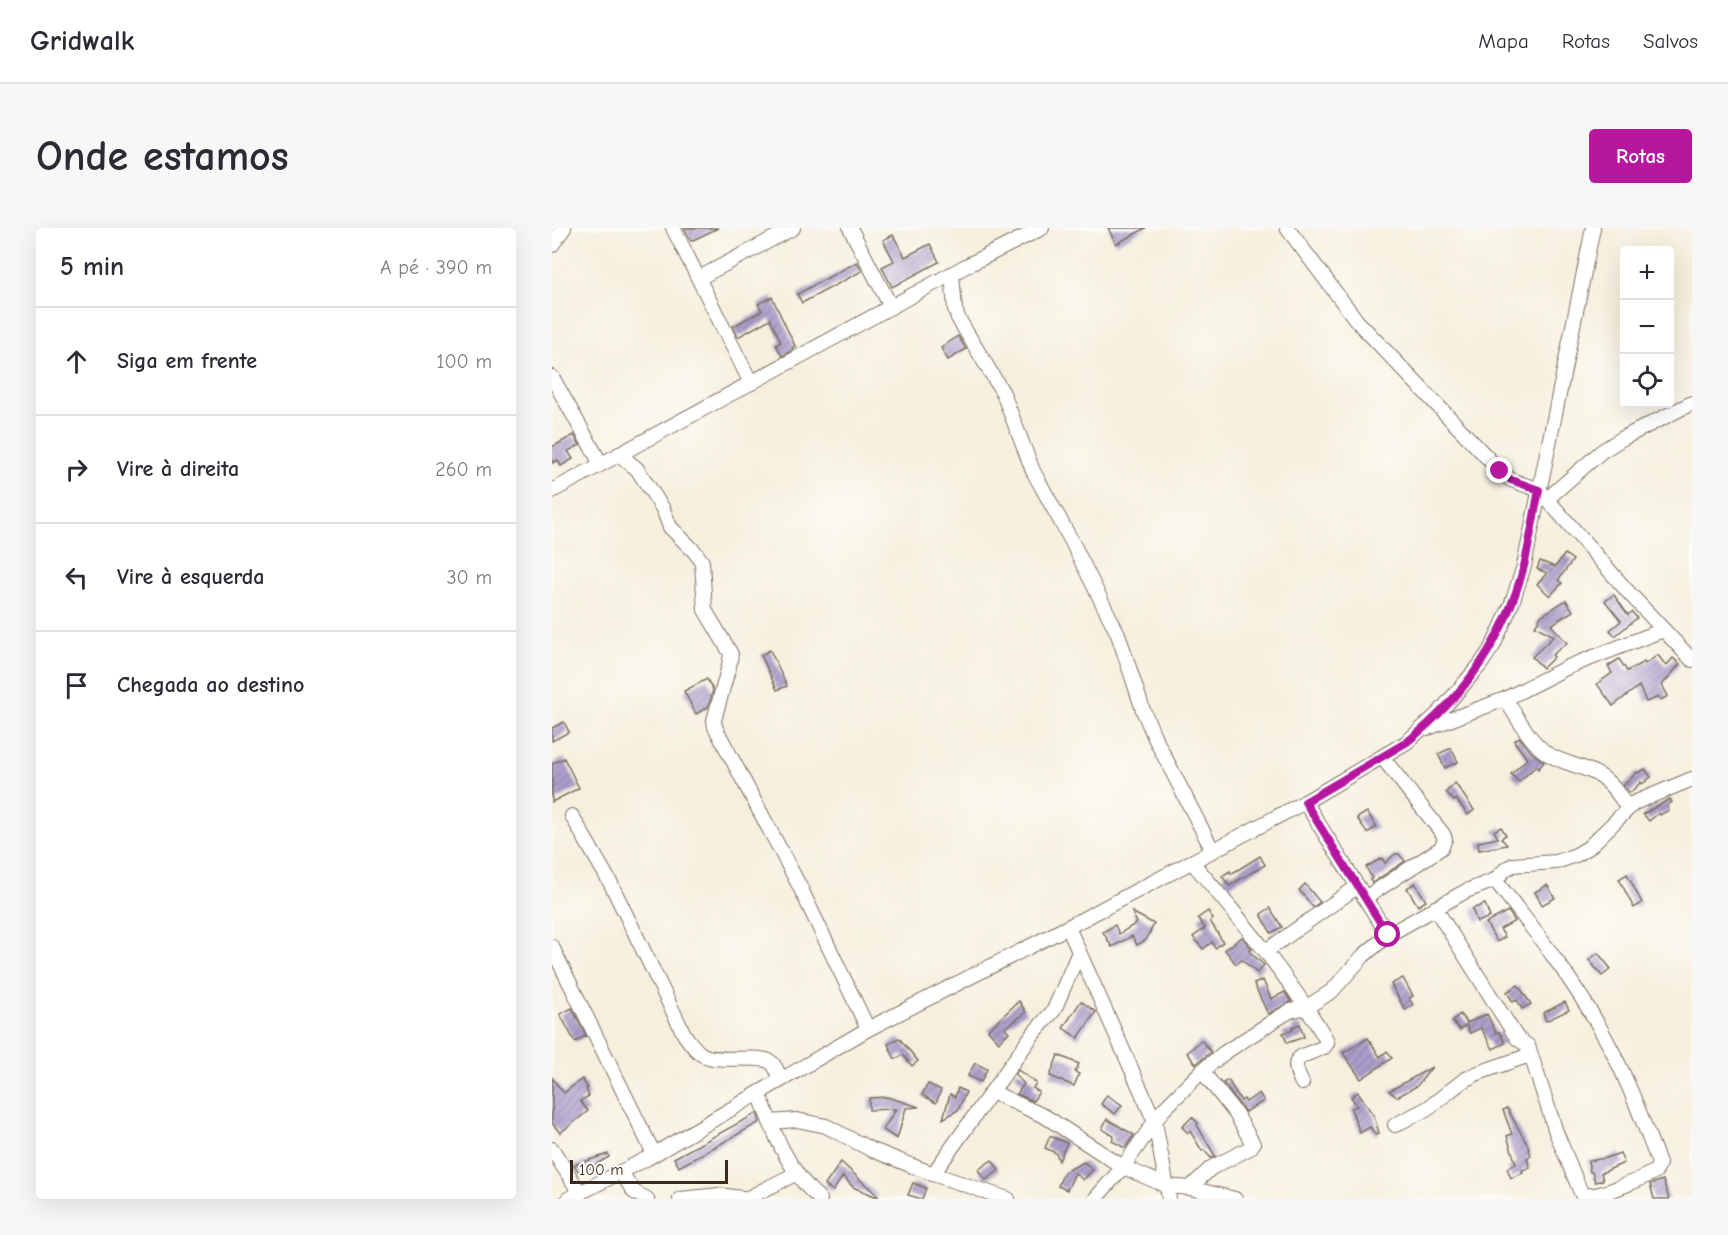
<!DOCTYPE html>
<html lang="pt">
<head>
<meta charset="utf-8">
<style>
	:root { --surface:#fff; --page:#f7f7f7; --text:#2b2b33; --muted:#7c7c81; --line:#e1e1e2; --accent:#b5179e }
	body { margin:0; font-family:"Comic Neue",sans-serif; background:var(--page); color:var(--text) }
	.controls { position:absolute; right:18px; top:18px; display:grid; overflow:hidden; border-radius:6px; box-shadow:0 6px 24px #0002 }
	.controls button { width:54px; height:54px; display:grid; place-items:center; padding:0; border:0; border-bottom:2px solid var(--line); background:var(--surface); color:var(--text); font:30px sans-serif }
	.scale { position:absolute; left:18px; bottom:15px; width:158px; box-sizing:border-box; padding-left:6px; border:3px solid #3b2a1e; border-top:0; font-size:16px; line-height:21px; white-space:nowrap; color:#3b2a1e; -webkit-text-stroke:4px #fdfcf7; paint-order:stroke }
	.stop { position:absolute; width:18px; height:18px; margin:-14px; border:4px solid #b5179e; border-radius:50%; background:#fff }
	.stop.end { background:#b5179e; border-color:#fff; box-shadow:0 2px 6px #0008 }
	.list { margin:0; padding:0; list-style:none }
	h2 { display:flex; justify-content:space-between; align-items:center; height:78px; margin:0; padding:0 24px; font-size:26px }
	h2 small { font-size:20px; font-weight:400; color:var(--muted) }
	.list li { display:grid; grid-template-columns:39px 1fr auto; gap:18px; align-items:center; box-sizing:border-box; height:108px; padding:0 24px; border-top:2px solid var(--line) }
	.list b { display:block; font-size:22px; white-space:nowrap }
	.list em { font-size:20px; font-style:normal; color:var(--muted) }
	.icon { flex:none; width:33px; height:33px; fill:none; stroke:currentColor; stroke-width:2; stroke-linecap:round; stroke-linejoin:round }
	.map { position:relative; flex:none; width:1140px; height:971px; overflow:hidden; border-radius:6px }
	header { display:flex; align-items:center; gap:36px; box-sizing:border-box; height:84px; padding:0 30px; background:var(--surface); border-bottom:2px solid var(--line) }
	header strong { font-size:28px }
	nav { display:flex; gap:33px; margin-inline-start:auto; font-size:21px }
	.intro { display:flex; align-items:center; justify-content:space-between; box-sizing:border-box; height:144px; padding:0 36px }
	h1 { margin:0; font-size:42px }
	.button { padding:15px 27px; border-radius:6px; background:var(--accent); color:#fff; font-size:21px; font-weight:700 }
	main { display:flex; gap:36px; padding:0 36px }
	aside { flex:1; background:var(--surface); border-radius:6px; box-shadow:0 6px 24px #0002 }
	.map>svg:first-child { display:block }
	.building { fill:url(#building-hatch) }
	.lines { fill:none; stroke-linecap:round; stroke-linejoin:round }
	.minor-casing { stroke:#7c6f61; stroke-width:16 }
	.minor { stroke:#fff; stroke-width:14 }
	.route { stroke:#b5179e; stroke-width:8 }
</style>
</head>
<body>
<header>
<strong>Gridwalk</strong>
<nav><a>Mapa</a><a>Rotas</a><a>Salvos</a></nav>
</header>
<div class="intro"><h1>Onde estamos</h1><a class="button">Rotas</a></div>
<main>
<aside>
<h2>5 min<small>A pé · 390 m</small></h2>
<ul class="list">
<li><svg class="icon" aria-label="ahead" viewBox="0 0 24 24"><path d="M12 20V5M6 11l6-6 6 6"/></svg><div><b>Siga em frente</b></div><em>100 m</em></li>
<li><svg class="icon" aria-label="right" viewBox="0 0 24 24"><path d="M7 20v-9h11M14 6l5 5-5 5"/></svg><div><b>Vire à direita</b></div><em>260 m</em></li>
<li><svg class="icon" aria-label="left" viewBox="0 0 24 24"><path d="M17 20v-9H6M10 6l-5 5 5 5"/></svg><div><b>Vire à esquerda</b></div><em>30 m</em></li>
<li><svg class="icon" aria-label="arrive" viewBox="0 0 24 24"><path d="M6 21V4h12l-3 4 3 4H6"/></svg><div><b>Chegada ao destino</b></div></li>
</ul>
</aside>
<div class="map">
<svg width="1140" height="971" viewBox="0 0 1140 971">
	<defs>
		<pattern id="building-hatch" width="6" height="6" patternUnits="userSpaceOnUse" patternTransform="scale(1.5)"><rect width="6" height="6" fill="#ac9fcc"/><path d="M-1 1l2-2M0 6l6-6M5 7l2-2" fill="none" stroke="#8d82a5"/></pattern>
	</defs>
	<rect width="100%" height="100%" fill="#fdfcf7"/>
	<filter id="ink" filterUnits="userSpaceOnUse"><feTurbulence type="fractalNoise" baseFrequency=".0167" numOctaves="2"/><feDisplacementMap in="SourceGraphic" scale="12" xChannelSelector="R" yChannelSelector="G"/><feConvolveMatrix kernelMatrix="1 2 1 2 8 2 1 2 1" color-interpolation-filters="sRGB"/></filter>
	<filter id="wash" filterUnits="userSpaceOnUse"><feTurbulence type="fractalNoise" baseFrequency=".008" numOctaves="4" result="noise"/><feDisplacementMap in="SourceGraphic" scale="24" xChannelSelector="R" yChannelSelector="G"/><feGaussianBlur stdDeviation="1.35" result="paint"/><feColorMatrix in="noise" values="0 0 0 0 0 0 0 0 0 0 0 0 0 0 0 0 0 1.4 0 .05"/><feComposite in="paint" operator="in"/></filter>
	<g filter="url(#wash)">
		<rect width="100%" height="100%" fill="#f5efdd"/>
		<g id="blocks">
			<!-- building -->
			<g class="building">
				<polygon points="132,0 166,0 139,13"/>
				<polygon points="556,0 594,0 564,16"/>
				<polygon points="341,7 353,29 378,16 387,34 340,59 330,39 342,33 331,12"/>
				<polygon points="305,34 310,43 250,75 245,66"/>
				<polygon points="220,69 243,118 240,120 241,122 230,128 224,117 229,114 218,91 186,109 181,98 210,83 206,76"/>
				<polygon points="406,108 414,121 396,132 389,120"/>
				<polygon points="22,207 28,217 16,223 21,231 9,238 6,232 0,235 0,219"/>
				<polygon points="1013,326 1021,332 1006,352 1010,355 998,368 985,356 995,345 985,341 988,333 1003,339"/>
				<polygon points="1062,367 1076,387 1080,384 1085,390 1063,408 1058,402 1069,393 1053,373"/>
				<polygon points="1014,372 1021,383 999,397 1015,415 1000,427 1002,429 991,440 980,429 1002,408 983,398 989,388"/>
				<polygon points="218,422 235,458 225,462 209,427"/>
				<polygon points="1106,427 1114,438 1121,430 1128,436 1110,457 1116,468 1109,472 1107,469 1094,474 1087,458 1061,478 1045,456 1060,445 1056,438 1067,431 1075,443 1092,434 1093,436"/>
				<polygon points="155,451 161,462 156,479 144,486 132,463"/>
				<polygon points="12,494 17,504 0,513 0,500"/>
				<polygon points="967,509 980,525 992,534 986,541 984,538 967,554 959,546 975,531 962,513"/>
				<polygon points="899,520 906,534 893,540 886,526"/>
				<polygon points="12,530 27,560 0,574 0,536"/>
				<polygon points="1093,541 1099,549 1090,556 1089,554 1078,565 1071,558 1085,544 1086,545"/>
				<polygon points="903,555 922,582 916,587 904,571 902,573 894,564"/>
				<polygon points="1118,571 1120,574 1115,578 1117,582 1108,587 1107,585 1097,593 1091,586"/>
				<polygon points="815,584 825,599 815,605 805,590"/>
				<polygon points="949,599 954,607 949,610 955,617 927,622 926,614 946,610 942,603"/>
				<polygon points="843,626 847,626 853,633 820,655 818,651 820,650 814,639 830,630 833,635"/>
				<polygon points="708,628 713,637 677,658 670,648 678,643 679,646"/>
				<polygon points="1075,646 1090,675 1082,680 1067,651"/>
				<polygon points="863,655 874,673 866,678 855,660"/>
				<polygon points="753,656 768,674 761,679 747,662"/>
				<polygon points="995,657 1003,670 990,677 983,664"/>
				<polygon points="933,676 938,689 925,694 920,681"/>
				<polygon points="718,680 730,699 719,705 709,686"/>
				<polygon points="656,683 661,691 658,693 671,714 663,720 660,714 651,721 641,709 653,700 646,690"/>
				<polygon points="956,683 963,693 948,701 953,709 945,714 934,695"/>
				<polygon points="580,684 602,696 594,712 585,717 580,708 560,719 551,704 563,697 567,706 585,695"/>
				<polygon points="690,709 700,721 697,723 712,737 705,745 690,732 684,736 673,722"/>
				<polygon points="1046,725 1059,741 1050,748 1037,732"/>
				<polygon points="851,750 861,768 857,770 861,777 853,782 839,756"/>
				<polygon points="711,752 719,771 733,764 739,774 716,786 702,756"/>
				<polygon points="966,757 979,776 970,781 965,772 961,774 955,764"/>
				<polygon points="467,773 474,784 453,800 457,804 447,814 436,802"/>
				<polygon points="529,773 544,784 526,810 511,800"/>
				<polygon points="1013,774 1017,782 994,793 991,785"/>
				<polygon points="20,780 34,808 23,814 8,786"/>
				<polygon points="908,786 915,795 935,786 944,805 947,804 953,815 941,821 929,800 918,805 914,797 908,802 900,793"/>
				<polygon points="748,796 752,809 735,815 731,805 741,802 740,799"/>
				<polygon points="347,810 366,833 360,838 351,827 343,831 336,816"/>
				<polygon points="816,810 828,829 835,823 840,830 809,851 791,825"/>
				<polygon points="649,812 659,824 644,836 635,825"/>
				<polygon points="506,827 527,836 523,844 527,846 522,858 498,848"/>
				<polygon points="423,835 435,841 429,854 416,848"/>
				<polygon points="880,839 865,858 845,869 837,863"/>
				<polygon points="466,842 484,855 481,860 487,864 481,873 465,866 472,856 463,846"/>
				<polygon points="0,850 12,865 30,851 36,860 34,861 37,868 28,873 36,883 8,905 0,895"/>
				<polygon points="676,852 689,873 692,871 694,874 707,865 712,873 693,884 671,855"/>
				<polygon points="376,856 389,862 384,875 370,867"/>
				<polygon points="406,860 414,864 406,882 391,891 398,866 403,869"/>
				<polygon points="806,864 822,888 827,905 824,907 818,899 808,905 799,881 805,878 799,869"/>
				<polygon points="555,867 570,877 563,886 549,876"/>
				<polygon points="335,869 367,879 354,880 345,911 331,902 344,881 317,882 317,870"/>
				<polygon points="955,880 976,918 979,928 975,930 978,940 970,942 971,945 959,950 955,940 964,936 955,908 960,906 951,882"/>
				<polygon points="205,885 208,894 127,939 122,930"/>
				<polygon points="640,889 646,895 645,897 663,928 659,930 652,922 650,923 638,903 636,905 630,899"/>
				<polygon points="555,891 582,907 573,920 560,913 562,908 550,901"/>
				<polygon points="498,908 515,915 507,933 504,925 493,920"/>
				<polygon points="1068,925 1072,935 1049,945 1051,952 1043,954 1040,944 1038,944 1036,933 1054,930"/>
				<polygon points="56,926 57,929 28,946 22,937"/>
				<polygon points="440,932 447,942 434,952 426,942"/>
				<polygon points="289,934 326,968 325,969 301,959 291,948 281,963 273,957"/>
				<polygon points="532,934 541,942 531,952 523,945 515,962 506,958 512,944"/>
				<polygon points="1111,952 1117,971 1102,971 1098,956"/>
				<polygon points="361,955 374,960 370,971 356,967"/>
			</g>
		</g>
	</g>
	<g filter="url(#ink)">
		<use href="#blocks" fill-opacity="0" stroke="#7c6f61" stroke-width="1.5"/>
		<g class="lines">
			<!-- minor casing -->
			<g class="minor-casing">
				<g id="minor">
					<polyline points="121,0 199,155"/>
					<polyline points="298,0 339,79"/>
					<polyline points="735,0 805,93 948,243 959,252 987,262 1077,365 1140,432"/>
					<polyline points="0,17 12,0"/>
					<polyline points="400,46 403,81 406,90 451,165 481,243 519,312 566,406 591,482 602,508 661,623"/>
					<polyline points="147,50 241,0"/>
					<polyline points="0,149 49,236"/>
					<polyline points="67,226 85,241 111,281 118,299 143,324 150,334 153,382 179,426 177,438 162,492 163,499 247,657 316,801"/>
					<polyline points="0,263 414,38 490,0"/>
					<polyline points="995,271 1050,223 1071,210 1140,175"/>
					<path d="M953,471c12,17 23,40 40,53 16,12 38,13 55,24 12,7 20,21 28,32"/>
					<polyline points="876,500 953,471 1016,439 1111,402"/>
					<polyline points="753,574 836,707"/>
					<path d="M20,588l39,68 73,150c5,7 10,16 19,21 17,9 58,-2 69,8 4,4 7,12 9,17"/>
					<path d="M640,634c48,57 96,113 134,177l1,4 -3,4c-24,11 -36,8 -22,36"/>
					<polyline points="813,670 889,620 893,611 891,606 830,529"/>
					<path d="M883,680l82,130 11,8 28,86 26,63c16,4 59,-16 74,-24l3,-8c-16,-41 -31,-83 -52,-122 -30,-57 -72,-110 -112,-161"/>
					<polyline points="516,699 603,894 617,971"/>
					<polyline points="0,719 102,926"/>
					<polyline points="714,723 806,658"/>
					<polyline points="440,864 494,889 571,939 615,958 638,960 683,971"/>
					<path d="M207,865c14,38 29,79 61,106"/>
					<polyline points="218,894 245,892 274,898 318,921 381,946 456,971"/>
					<polyline points="843,897 876,880 912,852 926,845 978,827"/>
					<polyline points="0,921 28,965"/>
					<polyline points="69,944 82,964 95,971"/>
					<polyline points="381,946 481,806 502,782 527,724"/>
					<polyline points="638,960 659,940 698,920 701,916 684,886 650,843"/>
					<polyline points="196,970 243,946"/>
					<polyline points="16,971 94,931 316,801 516,699 753,574 855,514 887,485 928,437 941,418 960,375 972,338 1041,0"/>
					<polyline points="128,971 167,967 197,971"/>
					<polyline points="543,971 571,939 611,882 650,843 672,825 726,790 738,783 755,779 780,763 811,728 836,707 914,663 943,652 954,641 961,637 1004,634 1024,627 1036,620 1082,575 1140,551"/>
				</g>
			</g>
			<!-- minor -->
			<use href="#minor" class="minor"/>
		</g>
	</g>
	<g class="lines" filter="url(#ink)">
		<!-- route -->
		<path class="route" d="M836,707l-83,-133 102,-60c58,-46 98,-104 117,-176 6,-25 10,-51 15,-76l-28,-10 -11,-9"/>
	</g>
</svg>
<div class="controls">
<button>+</button>
<button>−</button>
<button><svg class="icon" aria-label="locate" viewBox="0 0 24 24"><circle cx="12" cy="12" r="6"/><path d="M12 2v4M12 18v4M2 12h4M18 12h4"/></svg></button>
</div>
<div class="scale">100 m</div>
<div class="stop" style="left:836px;top:707px"></div>
<div class="stop end" style="left:948px;top:243px"></div>
</div>
</main>
</body>
</html>
